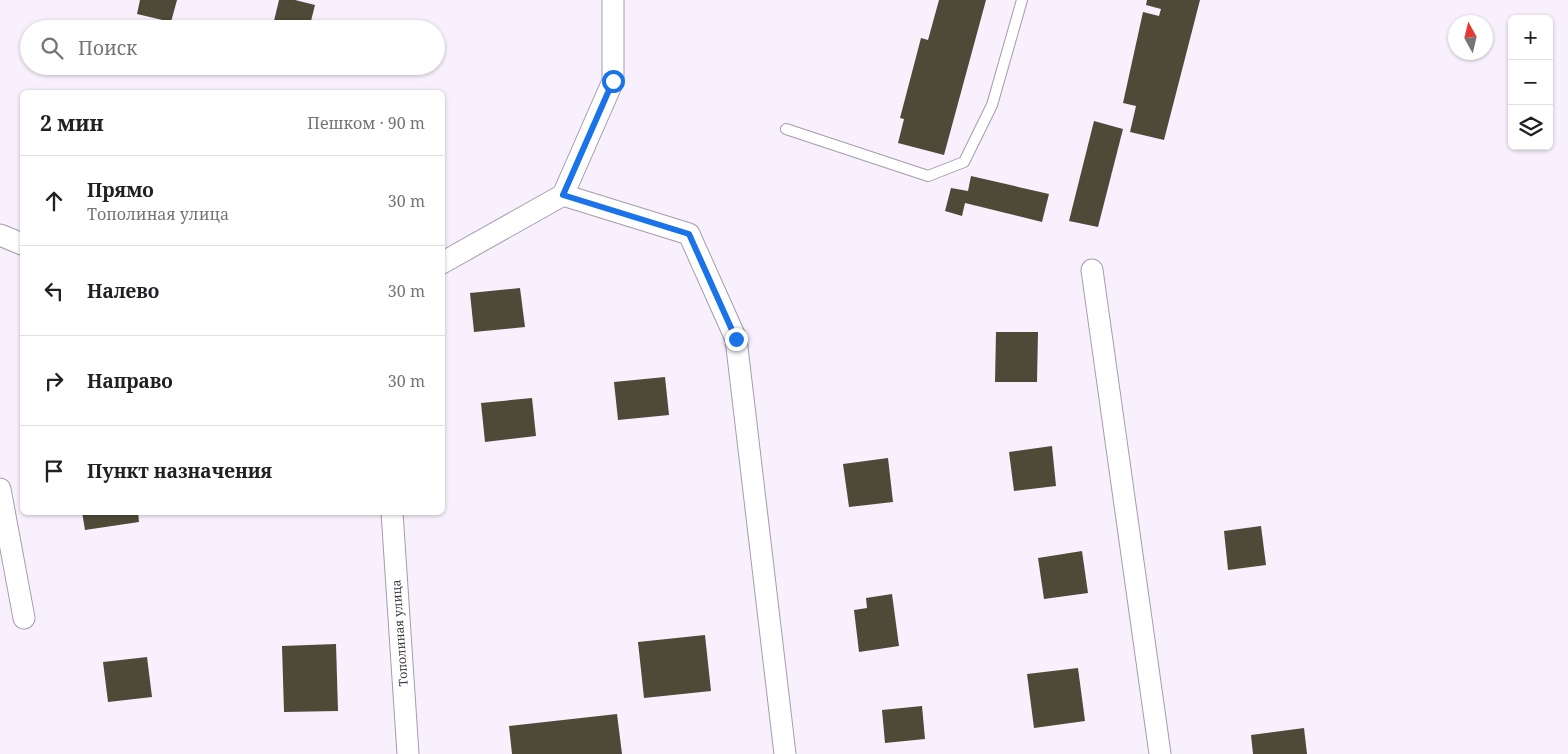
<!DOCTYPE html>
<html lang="ru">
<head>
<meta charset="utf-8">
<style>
	:root { --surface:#fff; --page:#f6f6f6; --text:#202124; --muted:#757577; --line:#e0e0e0 }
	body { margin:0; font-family:"Noto Serif",serif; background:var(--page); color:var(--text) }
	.controls { position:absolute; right:15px; top:15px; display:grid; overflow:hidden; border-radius:8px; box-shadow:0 1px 4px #0004 }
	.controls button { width:45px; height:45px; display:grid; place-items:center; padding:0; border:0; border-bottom:1px solid var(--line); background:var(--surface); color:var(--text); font:25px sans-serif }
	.compass { position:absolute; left:1448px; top:15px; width:45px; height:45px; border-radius:50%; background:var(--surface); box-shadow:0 1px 4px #0004; rotate:352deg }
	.stop { position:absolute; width:15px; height:15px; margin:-11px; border:4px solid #1a73e8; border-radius:50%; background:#fff }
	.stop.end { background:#1a73e8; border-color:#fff; box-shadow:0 1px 5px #0008 }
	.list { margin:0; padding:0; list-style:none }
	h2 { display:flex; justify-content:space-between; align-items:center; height:65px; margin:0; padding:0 20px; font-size:21px }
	h2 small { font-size:16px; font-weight:400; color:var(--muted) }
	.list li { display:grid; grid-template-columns:32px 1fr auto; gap:15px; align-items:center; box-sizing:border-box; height:90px; padding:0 20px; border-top:1px solid var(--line) }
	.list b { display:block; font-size:19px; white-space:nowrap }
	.list p { margin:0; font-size:16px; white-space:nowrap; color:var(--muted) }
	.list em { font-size:16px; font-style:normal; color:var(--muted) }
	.icon { flex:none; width:28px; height:28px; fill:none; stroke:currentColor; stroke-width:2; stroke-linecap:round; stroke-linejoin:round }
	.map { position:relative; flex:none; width:1568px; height:754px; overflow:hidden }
	.search { position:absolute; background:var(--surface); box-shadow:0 1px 4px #0004; left:20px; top:20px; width:425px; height:55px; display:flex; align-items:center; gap:12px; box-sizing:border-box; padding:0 18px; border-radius:28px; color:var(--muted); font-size:19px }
	.panel { position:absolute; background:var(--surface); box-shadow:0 1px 4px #0004; left:20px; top:90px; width:425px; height:425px; border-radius:8px }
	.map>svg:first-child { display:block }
	.building { fill:#4e4a38 }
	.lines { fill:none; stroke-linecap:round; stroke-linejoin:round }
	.lane-casing { stroke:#a59bad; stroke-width:12 }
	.street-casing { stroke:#a59bad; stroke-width:23 }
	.lane { stroke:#fff; stroke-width:10 }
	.street { stroke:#fff; stroke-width:21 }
	.route { stroke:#1a73e8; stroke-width:6 }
	.labels { text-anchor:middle; stroke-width:5; stroke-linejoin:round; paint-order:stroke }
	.street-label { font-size:12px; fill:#3f3a42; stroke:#fff }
</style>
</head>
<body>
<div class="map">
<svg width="1568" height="754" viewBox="0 0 1568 754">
	<rect width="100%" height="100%" fill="#f8f1fd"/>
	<!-- building -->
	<g class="building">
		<polygon points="140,0 177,0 171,22 137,14"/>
		<polygon points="279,0 295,0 315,5 309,29 272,29"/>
		<polygon points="939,0 986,0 944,155 898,143 904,119 900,118 921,38 928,40"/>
		<polygon points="1147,0 1200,0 1164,140 1130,132 1136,106 1123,103 1143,12 1159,16 1161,9 1146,5"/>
		<polygon points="1094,121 1123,129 1098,227 1069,221"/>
		<polygon points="971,176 1049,194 1042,222 965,203 962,216 945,211 951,188 968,191"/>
		<polygon points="520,288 525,327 474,332 470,293"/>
		<polygon points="996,332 1038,332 1037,382 995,382"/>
		<polygon points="665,377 669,415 618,420 614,382"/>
		<polygon points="532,398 536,436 485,442 481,403"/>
		<polygon points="1052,446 1056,486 1014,491 1009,452"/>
		<polygon points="888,458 893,502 849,507 843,464"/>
		<polygon points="82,512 138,512 139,522 85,530"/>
		<polygon points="1261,526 1266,565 1228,570 1224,531"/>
		<polygon points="1082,551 1088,593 1044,599 1038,558"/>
		<polygon points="892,594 899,646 859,652 854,610 867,608 866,598"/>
		<polygon points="705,635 711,691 644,698 638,642"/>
		<polygon points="336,644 338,711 284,712 282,646"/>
		<polygon points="147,657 152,697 108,702 103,662"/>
		<polygon points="1078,668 1085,721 1034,728 1027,674"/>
		<polygon points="922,706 925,739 885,743 882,710"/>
		<polygon points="617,714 622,754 512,754 509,726"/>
		<polygon points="1304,728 1307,754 1253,754 1251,735"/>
	</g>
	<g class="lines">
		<!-- lane casing -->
		<g class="lane-casing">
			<polyline id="lane" points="786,129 928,176 964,162 992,105 1022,0"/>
		</g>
		<!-- street casing -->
		<g class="street-casing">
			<g id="street">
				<polyline points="563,195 689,234 736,339 785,754"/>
				<polyline points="0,235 22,244"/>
				<polyline points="442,263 563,195 613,81 613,0"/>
				<polyline points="1092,270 1160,754"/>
				<polyline points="0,489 24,618"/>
				<polyline points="392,512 408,754"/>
			</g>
		</g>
		<!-- lane -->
		<use href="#lane" class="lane"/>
		<!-- street -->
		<use href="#street" class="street"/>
	</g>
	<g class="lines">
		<!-- route -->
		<polyline class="route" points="613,81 563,195 689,234 736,339"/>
	</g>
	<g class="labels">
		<!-- street labels -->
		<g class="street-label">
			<text transform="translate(400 633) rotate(-94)" y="4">Тополиная улица</text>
		</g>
	</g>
</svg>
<div class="controls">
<button>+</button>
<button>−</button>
<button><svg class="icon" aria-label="layers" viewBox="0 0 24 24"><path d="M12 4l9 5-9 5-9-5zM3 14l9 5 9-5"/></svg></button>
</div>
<svg class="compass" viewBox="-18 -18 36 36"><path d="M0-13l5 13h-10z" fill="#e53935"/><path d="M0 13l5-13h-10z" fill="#757577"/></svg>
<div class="stop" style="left:613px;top:81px"></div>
<div class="stop end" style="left:736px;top:339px"></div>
<div class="search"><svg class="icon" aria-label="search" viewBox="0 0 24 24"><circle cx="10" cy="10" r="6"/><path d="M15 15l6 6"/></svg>Поиск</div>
<section class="panel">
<h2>2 мин<small>Пешком · 90 m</small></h2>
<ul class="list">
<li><svg class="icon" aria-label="ahead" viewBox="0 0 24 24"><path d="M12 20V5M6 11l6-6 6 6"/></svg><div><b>Прямо</b><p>Тополиная улица</p></div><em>30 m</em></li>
<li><svg class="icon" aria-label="left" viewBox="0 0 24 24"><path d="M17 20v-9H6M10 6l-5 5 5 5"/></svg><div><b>Налево</b></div><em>30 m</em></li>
<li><svg class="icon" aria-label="right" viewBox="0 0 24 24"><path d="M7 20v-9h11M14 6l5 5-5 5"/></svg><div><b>Направо</b></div><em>30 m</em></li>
<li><svg class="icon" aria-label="arrive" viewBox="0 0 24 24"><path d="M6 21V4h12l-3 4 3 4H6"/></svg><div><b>Пункт назначения</b></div></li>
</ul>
</section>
</div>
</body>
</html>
